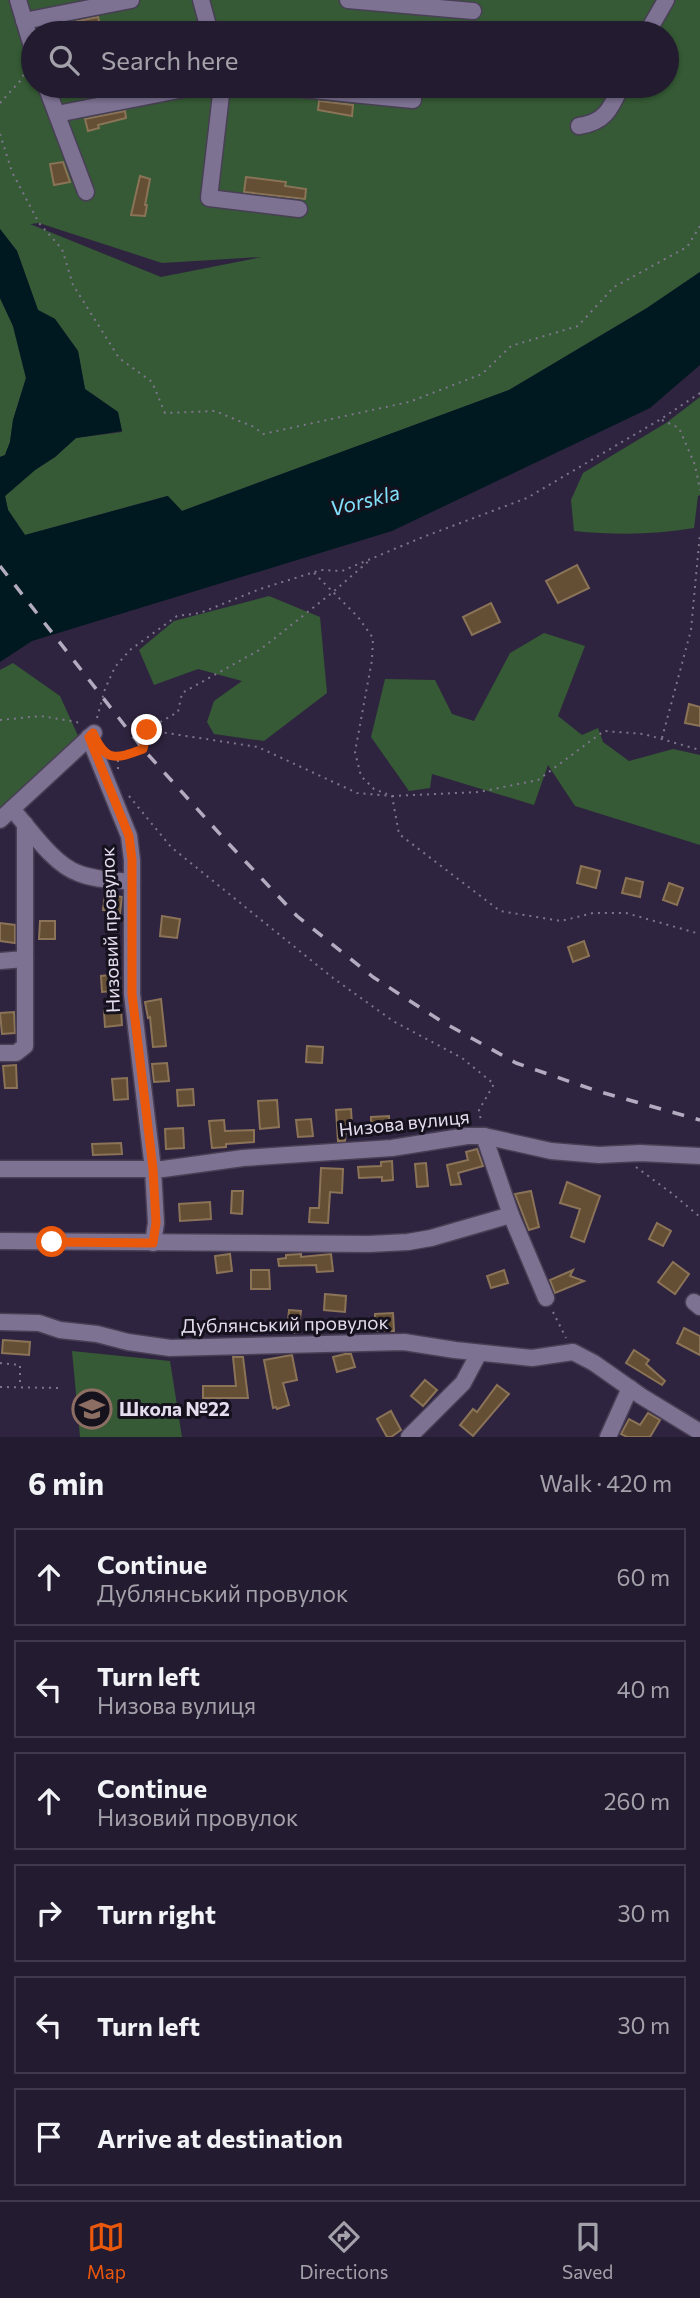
<!DOCTYPE html>
<html lang="en">
<head>
<meta charset="utf-8">
<style>
	:root { --surface:#231b2f; --page:#2b2437; --text:#f1f3f6; --muted:#a3a1aa; --line:#40394b; --accent:#ea580c }
	body { margin:0; font-family:Commissioner,sans-serif; background:var(--page); color:var(--text) }
	.stop { position:absolute; width:21px; height:21px; margin:-16px; border:5px solid #ea580c; border-radius:50%; background:#fff }
	.stop.end { background:#ea580c; border-color:#fff; box-shadow:0 2px 7px #0008 }
	.list { margin:0; padding:0; list-style:none }
	h2 { display:flex; justify-content:space-between; align-items:center; height:91px; margin:0; padding:0 28px; font-size:30px }
	h2 small { font-size:23px; font-weight:400; color:var(--muted) }
	.list li { display:grid; grid-template-columns:46px 1fr auto; gap:21px; align-items:center; box-sizing:border-box; height:98px; margin:0 14px 14px; padding:0 14px; border:2px solid var(--line); border-radius:0px }
	.list b { display:block; font-size:26px; white-space:nowrap }
	.list p { margin:0; font-size:23px; white-space:nowrap; color:var(--muted) }
	.list em { font-size:23px; font-style:normal; color:var(--muted) }
	.icon { flex:none; width:38px; height:38px; fill:none; stroke:currentColor; stroke-width:2; stroke-linecap:round; stroke-linejoin:round }
	.map { position:relative; flex:none; width:700px; height:1437px; overflow:hidden }
	.search { position:absolute; background:var(--surface); box-shadow:0 2px 5px #0004; left:21px; right:21px; top:21px; height:77px; display:flex; align-items:center; gap:18px; box-sizing:border-box; padding:0 24px; border-radius:38px; color:var(--muted); font-size:26px }
	.sheet { height:763px; background:var(--surface) }
	nav { display:flex; justify-content:space-around; align-items:center; box-sizing:border-box; height:98px; border-top:2px solid var(--line); background:var(--surface); font-size:19px; color:var(--muted) }
	nav a { display:grid; justify-items:center; gap:4px }
	nav .on { color:var(--accent) }
	.map>svg:first-child { display:block }
	.green { fill:#355a35; fill-rule:evenodd }
	.water { fill:#001920 }
	.building { fill:#644f34; stroke:#8a7357; stroke-width:2 }
	.lines { fill:none; stroke-linecap:round; stroke-linejoin:round }
	.minor-casing { stroke:#483f55; stroke-width:19 }
	.path { stroke:#7e768d; stroke-width:2; stroke-dasharray:2 5; stroke-linecap:butt }
	.minor { stroke:#7d7292; stroke-width:16 }
	.rail { stroke:#b3acc0; stroke-width:3.5; stroke-dasharray:12 12; stroke-linecap:butt }
	.route { stroke:#ea580c; stroke-width:9 }
	.labels { text-anchor:middle; stroke-width:6; stroke-linejoin:round; paint-order:stroke }
	.street-label { font-size:19px; fill:#e3ddef; stroke:#15111d }
	.poi-label { font-size:19px; font-weight:bold; fill:#e3ddef; stroke:#15111d; text-anchor:start }
	.water-label { font-size:21px; font-style:italic; fill:#81e1fb; stroke:#15111d }
</style>
</head>
<body>
<div class="map">
<svg width="700" height="1437" viewBox="0 0 700 1437">
	<rect width="100%" height="100%" fill="#2f243f"/>
	<!-- green -->
	<g class="green">
		<path d="M0,0h700v272l-53,36 -138,82 -327,121 -15,-15 -142,39 -17,-25 -3,-14 30,-26 20,-13 21,-19 46,-6 -4,-20 -33,-23 -7,-38 -23,-32 -17,-9 -21,-59 -17,-22zM33,33h634v53h-634zM39,223l123,40 100,-6 -101,20 -131,-53z"/>
		<polygon points="0,298 13,326 26,378 13,420 10,442 5,455 0,457"/>
		<path d="M700,397v98l-2,1 -4,32c-40,7 -79,7 -120,3l-3,-31 12,-27 83,-50z"/>
		<polygon points="269,596 320,617 327,693 264,741 214,734 207,722 214,701 242,681 198,669 154,685 139,650 174,621"/>
		<polygon points="544,633 585,646 558,716 582,735 598,728 603,742 629,761 673,749 700,755 700,845 575,806 548,765 534,805 432,774 430,788 409,791 371,737 385,679 435,680 452,714 474,721 510,653"/>
		<polygon points="13,663 60,696 79,738 0,812 0,670"/>
		<polygon points="72,1351 170,1361 182,1437 80,1437"/>
	</g>
	<!-- water -->
	<polygon class="water" points="0,229 17,251 38,310 55,319 78,351 85,389 118,412 122,431 76,438 55,457 35,470 5,496 8,510 25,535 168,496 182,511 509,390 647,308 700,272 700,365 650,408 392,531 32,641 0,662 0,457 5,455 10,442 13,420 26,378 13,326 0,298"/>
	<!-- building -->
	<g class="building">
		<polygon points="98,17 102,33 60,33 58,25"/>
		<polygon points="319,101 353,105 352,116 318,110"/>
		<polygon points="125,111 126,118 98,125 99,128 88,131 85,119"/>
		<polygon points="63,162 70,182 54,185 50,164"/>
		<polygon points="140,176 150,179 145,205 147,205 145,216 131,215"/>
		<polygon points="246,177 286,182 285,186 306,189 305,199 244,192"/>
		<polygon points="577,565 589,588 558,603 546,581"/>
		<polygon points="491,603 500,622 472,635 463,617"/>
		<polygon points="689,704 700,707 700,726 685,723"/>
		<polygon points="581,866 600,871 596,888 577,883"/>
		<polygon points="626,878 643,882 640,897 622,893"/>
		<polygon points="669,883 683,888 677,905 663,900"/>
		<polygon points="105,895 122,897 120,913 103,910"/>
		<polygon points="162,916 180,919 177,938 160,936"/>
		<polygon points="40,921 55,921 55,939 39,939"/>
		<polygon points="0,923 15,925 15,943 0,941"/>
		<polygon points="584,941 589,956 573,962 568,947"/>
		<polygon points="119,974 121,990 102,992 101,976"/>
		<polygon points="161,999 166,1046 153,1047 150,1017 148,1018 145,1002"/>
		<polygon points="121,1009 122,1025 105,1027 104,1011"/>
		<polygon points="14,1012 15,1033 2,1034 0,1013"/>
		<polygon points="307,1046 323,1047 322,1063 306,1062"/>
		<polygon points="167,1063 169,1081 154,1082 152,1064"/>
		<polygon points="16,1065 17,1088 5,1088 3,1066"/>
		<polygon points="127,1078 128,1099 114,1100 112,1079"/>
		<polygon points="193,1089 194,1105 178,1106 177,1090"/>
		<polygon points="277,1100 279,1127 260,1129 258,1101"/>
		<polygon points="351,1109 352,1126 346,1126 345,1141 338,1141 336,1110"/>
		<polygon points="389,1116 389,1132 371,1132 371,1117"/>
		<polygon points="311,1119 313,1136 298,1137 296,1120"/>
		<polygon points="224,1120 225,1131 254,1130 254,1142 226,1144 226,1147 212,1148 209,1121"/>
		<polygon points="183,1128 184,1148 166,1149 165,1129"/>
		<polygon points="121,1143 122,1154 93,1155 92,1144"/>
		<polygon points="477,1149 483,1166 458,1173 461,1184 451,1185 447,1165 468,1160 466,1152"/>
		<polygon points="392,1161 393,1180 382,1181 382,1177 359,1178 358,1167 381,1166 381,1162"/>
		<polygon points="426,1163 428,1186 417,1187 415,1164"/>
		<polygon points="321,1168 343,1169 342,1193 330,1192 328,1223 309,1222 310,1208 319,1208"/>
		<polygon points="567,1182 600,1196 584,1242 571,1237 580,1209 560,1203"/>
		<polygon points="232,1191 243,1191 242,1214 231,1213"/>
		<polygon points="531,1191 539,1227 529,1230 515,1194"/>
		<polygon points="210,1202 211,1219 180,1221 179,1204"/>
		<polygon points="657,1223 671,1231 663,1246 649,1239"/>
		<polygon points="230,1254 232,1271 217,1273 215,1256"/>
		<polygon points="301,1254 301,1257 331,1254 333,1271 317,1272 316,1265 279,1266 278,1259 286,1258 286,1255"/>
		<polygon points="673,1262 689,1274 675,1294 658,1282"/>
		<polygon points="251,1270 269,1270 270,1289 251,1289"/>
		<polygon points="504,1270 508,1283 491,1288 487,1276"/>
		<polygon points="573,1270 570,1276 584,1281 555,1293 550,1280"/>
		<polygon points="325,1294 346,1296 345,1312 324,1310"/>
		<polygon points="289,1310 301,1311 298,1333 287,1332"/>
		<polygon points="393,1313 394,1331 375,1331 375,1314"/>
		<polygon points="684,1328 700,1336 700,1355 677,1343"/>
		<polygon points="3,1340 30,1342 29,1355 2,1353"/>
		<polygon points="634,1350 649,1360 646,1364 665,1381 662,1385 626,1363"/>
		<polygon points="345,1354 351,1354 355,1367 337,1372 333,1357"/>
		<polygon points="292,1355 297,1380 283,1383 289,1405 277,1409 276,1407 273,1408 264,1360"/>
		<polygon points="233,1357 243,1357 248,1398 203,1398 203,1386 236,1386"/>
		<polygon points="425,1380 437,1390 423,1406 411,1396"/>
		<polygon points="497,1385 509,1394 473,1436 460,1425 473,1409 477,1412"/>
		<polygon points="391,1411 401,1430 391,1437 387,1437 377,1419"/>
		<polygon points="648,1413 660,1420 650,1437 627,1437 621,1434 629,1419 640,1425"/>
	</g>
	<g class="lines">
		<!-- minor casing -->
		<g class="minor-casing">
			<g id="minor">
				<polyline points="18,0 33,50"/>
				<polyline points="201,0 210,33"/>
				<polyline points="348,0 473,11"/>
				<polyline points="24,21 131,0"/>
				<polyline points="647,33 666,0"/>
				<polyline points="46,86 86,192"/>
				<polyline points="222,86 209,198 299,209"/>
				<polyline points="272,86 413,100"/>
				<polyline points="57,114 199,86"/>
				<path d="M579,126c27,-4 32,-18 42,-40"/>
				<polyline points="89,737 129,836 132,860 132,994 153,1169 156,1223 153,1243"/>
				<path d="M12,809c18,20 41,55 66,64 17,7 36,7 54,9"/>
				<polyline points="0,820 94,733"/>
				<polyline points="0,961 25,959"/>
				<polyline points="0,1053 16,1053 25,1046 25,824"/>
				<polyline points="484,1136 511,1215 546,1298"/>
				<polyline points="0,1169 163,1169 243,1158 392,1148 467,1136 484,1136 551,1151 599,1155 640,1153 700,1156"/>
				<polyline points="0,1241 369,1244 408,1242 431,1238 511,1215"/>
				<polyline points="694,1302 700,1307"/>
				<polyline points="0,1322 39,1323 60,1330 97,1334 128,1342 170,1348 404,1342 455,1350 532,1358 573,1352 594,1363 641,1396 700,1432"/>
				<polyline points="409,1437 463,1383 479,1353"/>
				<polyline points="608,1437 630,1388"/>
			</g>
		</g>
		<!-- path -->
		<g class="path">
			<polyline points="0,103 20,81 29,65"/>
			<polyline points="0,134 12,172 39,223 62,249 73,285 119,358 152,382 165,413 215,411 254,427 263,434 409,402 482,374 511,346 578,326 614,287 687,247 700,226"/>
			<polyline points="662,420 679,428 695,465 700,490"/>
			<polyline points="314,573 358,617 373,638 372,660 355,752 361,776 374,789 387,794"/>
			<polyline points="97,718 105,689 115,667 130,650 177,616 200,613 260,589 321,570 342,571 423,537 527,498 661,419 700,393"/>
			<polyline points="0,720 41,716 77,722 80,726"/>
			<polyline points="148,729 178,712 182,693 261,649 333,592 370,560"/>
			<polyline points="662,738 691,630 700,533"/>
			<polyline points="113,757 118,758 118,769"/>
			<polyline points="119,758 143,749 147,730 258,747 357,793 392,796 399,834 500,911 561,921 593,913 626,913 700,934"/>
			<polyline points="129,796 171,847 333,978 393,1021 462,1058 494,1084 479,1110 481,1121"/>
			<polyline points="392,796 479,792 538,780 604,731 644,734 700,750"/>
			<polyline points="636,1167 674,1195 700,1217"/>
			<polyline points="553,1312 566,1338"/>
			<polyline points="0,1363 20,1365 20,1383"/>
			<polyline points="0,1387 59,1388"/>
		</g>
		<!-- minor -->
		<use href="#minor" class="minor"/>
		<!-- rail -->
		<polyline class="rail" points="0,566 143,749 228,843 297,916 373,977 441,1021 516,1063 597,1091 700,1120"/>
	</g>
	<g class="lines">
		<!-- route -->
		<path class="route" d="M52,1242l101,1 3,-20 -3,-54 -21,-175v-134l-3,-24 -40,-99 4,-4c13,30 23,26 50,16l4,-19"/>
	</g>
	<!-- icons -->
	<defs>
		<g id="school-ring" transform="scale(2.0125)"><circle r="9.5" fill="#15111d" stroke="#8d6e63" stroke-width="1.5"/><path d="M0-5L7-2L0 1L-7-2ZM-4 1L0 2.5L4 1V4Q0 6-4 4Z" fill="#8d6e63"/></g>
	</defs>
	<g fill-rule="evenodd">
		<use href="#school-ring" x="92" y="1409"/>
	</g>
	<g class="labels">
		<!-- street labels -->
		<g class="street-label">
			<text transform="translate(110 930) rotate(-92)" y="7">Низовий провулок</text>
			<text transform="translate(404 1123) rotate(-6)" y="7">Низова вулиця</text>
			<text transform="translate(285 1324) rotate(-1)" y="7">Дублянський провулок</text>
		</g>
		<!-- poi labels -->
		<g class="poi-label">
			<text x="119" y="1416">Школа №22</text>
		</g>
		<!-- water labels -->
		<g class="water-label">
			<text transform="translate(365 501) rotate(-14)" y="7">Vorskla</text>
		</g>
	</g>
</svg>
<div class="stop" style="left:52px;top:1242px"></div>
<div class="stop end" style="left:147px;top:730px"></div>
<div class="search"><svg class="icon" aria-label="search" viewBox="0 0 24 24"><circle cx="10" cy="10" r="6"/><path d="M15 15l6 6"/></svg>Search here</div>
</div>
<section class="sheet">
<h2>6 min<small>Walk · 420 m</small></h2>
<ul class="list">
<li><svg class="icon" aria-label="ahead" viewBox="0 0 24 24"><path d="M12 20V5M6 11l6-6 6 6"/></svg><div><b>Continue</b><p>Дублянський провулок</p></div><em>60 m</em></li>
<li><svg class="icon" aria-label="left" viewBox="0 0 24 24"><path d="M17 20v-9H6M10 6l-5 5 5 5"/></svg><div><b>Turn left</b><p>Низова вулиця</p></div><em>40 m</em></li>
<li><svg class="icon" aria-label="ahead" viewBox="0 0 24 24"><path d="M12 20V5M6 11l6-6 6 6"/></svg><div><b>Continue</b><p>Низовий провулок</p></div><em>260 m</em></li>
<li><svg class="icon" aria-label="right" viewBox="0 0 24 24"><path d="M7 20v-9h11M14 6l5 5-5 5"/></svg><div><b>Turn right</b></div><em>30 m</em></li>
<li><svg class="icon" aria-label="left" viewBox="0 0 24 24"><path d="M17 20v-9H6M10 6l-5 5 5 5"/></svg><div><b>Turn left</b></div><em>30 m</em></li>
<li><svg class="icon" aria-label="arrive" viewBox="0 0 24 24"><path d="M6 21V4h12l-3 4 3 4H6"/></svg><div><b>Arrive at destination</b></div></li>
</ul>
</section>
<nav>
<a class="on"><svg class="icon" aria-label="map" viewBox="0 0 24 24"><path d="M3 6l6-2 6 2 6-2v14l-6 2-6-2-6 2zM9 4v14M15 6v14"/></svg>Map</a>
<a><svg class="icon" aria-label="directions" viewBox="0 0 24 24"><path d="M12 3l9 9-9 9-9-9zM9 14v-3h6M13 9l2 2-2 2"/></svg>Directions</a>
<a><svg class="icon" aria-label="saved" viewBox="0 0 24 24"><path d="M7 4h10v16l-5-4-5 4z"/></svg>Saved</a>
</nav>
</body>
</html>
